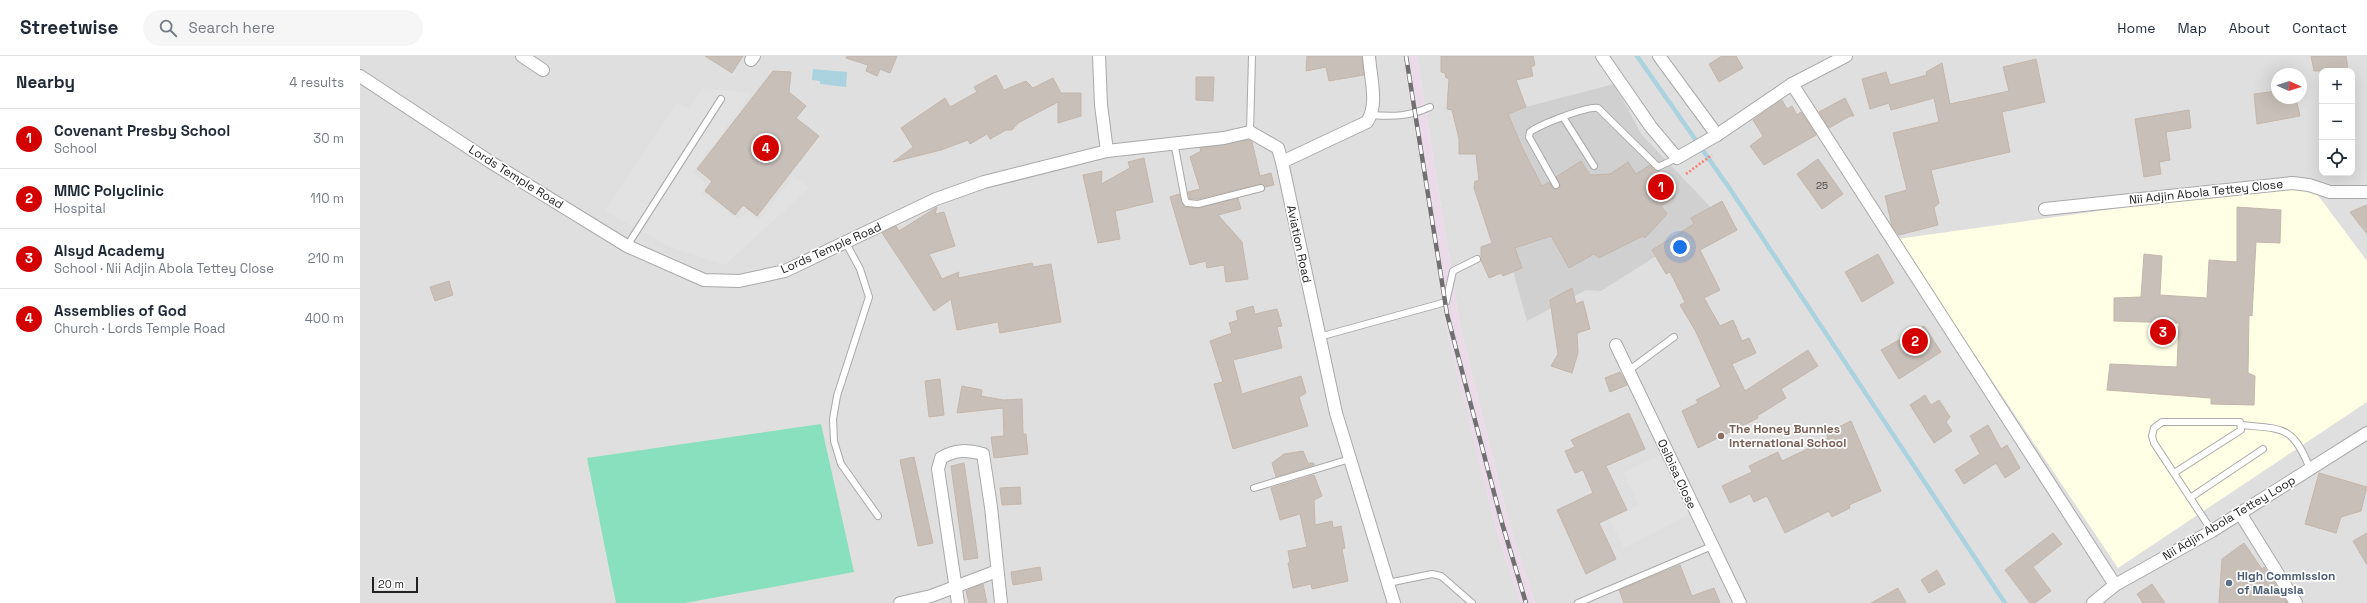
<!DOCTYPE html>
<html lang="en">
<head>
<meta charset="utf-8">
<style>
	:root { --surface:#fff; --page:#f6f6f7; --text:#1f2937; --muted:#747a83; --line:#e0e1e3; --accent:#d40000 }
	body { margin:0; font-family:"Space Grotesk",sans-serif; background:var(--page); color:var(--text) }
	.controls { position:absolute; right:12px; top:12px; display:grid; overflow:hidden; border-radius:8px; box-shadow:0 4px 16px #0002 }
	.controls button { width:36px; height:36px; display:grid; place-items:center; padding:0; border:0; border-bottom:1px solid var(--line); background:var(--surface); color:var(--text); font:20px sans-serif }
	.compass { position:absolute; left:1911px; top:12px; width:36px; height:36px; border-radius:50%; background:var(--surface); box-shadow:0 4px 16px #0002; rotate:93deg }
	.scale { position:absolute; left:12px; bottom:10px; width:46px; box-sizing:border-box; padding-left:4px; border:2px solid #222; border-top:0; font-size:11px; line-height:14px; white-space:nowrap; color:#222; -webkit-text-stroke:3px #fff; paint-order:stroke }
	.you { position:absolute; left:1320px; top:191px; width:14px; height:14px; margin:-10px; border:3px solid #fff; border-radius:50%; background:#1a73e8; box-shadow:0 0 0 6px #1a73e833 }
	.badge { display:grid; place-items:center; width:26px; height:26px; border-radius:50%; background:var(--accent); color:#fff; font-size:13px; font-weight:700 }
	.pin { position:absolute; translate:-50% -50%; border:2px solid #fff; box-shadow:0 1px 4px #0006 }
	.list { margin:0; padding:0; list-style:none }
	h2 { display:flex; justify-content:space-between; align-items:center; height:52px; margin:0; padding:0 16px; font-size:17px }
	h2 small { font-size:13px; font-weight:400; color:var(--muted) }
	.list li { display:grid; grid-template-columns:26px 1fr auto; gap:12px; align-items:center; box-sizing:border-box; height:60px; padding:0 16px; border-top:1px solid var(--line) }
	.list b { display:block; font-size:15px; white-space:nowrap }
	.list p { margin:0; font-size:13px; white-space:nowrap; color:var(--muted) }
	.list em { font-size:13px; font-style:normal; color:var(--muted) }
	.icon { flex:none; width:22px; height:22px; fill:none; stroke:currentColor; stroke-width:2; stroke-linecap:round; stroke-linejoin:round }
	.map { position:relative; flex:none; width:2007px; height:547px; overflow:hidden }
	header { display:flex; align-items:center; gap:24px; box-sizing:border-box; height:56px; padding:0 20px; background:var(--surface); border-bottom:1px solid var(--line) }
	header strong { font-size:19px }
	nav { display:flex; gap:22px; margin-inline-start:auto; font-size:14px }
	.search { width:280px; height:36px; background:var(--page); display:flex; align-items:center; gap:10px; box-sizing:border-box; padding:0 14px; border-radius:22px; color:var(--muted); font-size:15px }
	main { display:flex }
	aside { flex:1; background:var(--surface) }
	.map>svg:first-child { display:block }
	.residential { fill:#e0dfdf; fill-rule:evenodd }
	.industrial { fill:#ebdbe8 }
	.education { fill:#ffffe5 }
	.religious { fill:#d0d0d0 }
	.pitch { fill:#88e0be }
	.parking { fill:#e2e2e2 }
	.water { fill:#aad3df }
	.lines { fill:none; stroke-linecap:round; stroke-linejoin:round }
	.stream { stroke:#aad3df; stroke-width:4.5 }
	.building { fill:#c7bfb8; stroke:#c4b6ab }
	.service-casing { stroke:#a9a9a9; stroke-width:8 }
	.minor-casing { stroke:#a9a9a9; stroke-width:14 }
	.path { stroke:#fa8072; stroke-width:2.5; stroke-dasharray:2 2; stroke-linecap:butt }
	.service { stroke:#fff; stroke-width:6 }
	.minor { stroke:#fff; stroke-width:12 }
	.rail-casing { stroke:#707070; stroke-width:4.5 }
	.rail { stroke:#fff; stroke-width:3; stroke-dasharray:9; stroke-linecap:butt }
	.education-dot { fill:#8d6e63; stroke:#fff; stroke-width:1.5 }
	.service-dot { fill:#5c6f8a; stroke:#fff; stroke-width:1.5 }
	.labels { text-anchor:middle; stroke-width:3.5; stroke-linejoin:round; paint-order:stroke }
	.number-label { font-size:10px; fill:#4b4948 }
	.street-label { font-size:12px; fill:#222; stroke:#fff }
	.education-label { font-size:12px; font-weight:bold; fill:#785e54; stroke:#fff; text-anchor:start }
	.service-label { font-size:12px; font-weight:bold; fill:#4e5e75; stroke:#fff; text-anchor:start }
</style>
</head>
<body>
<header>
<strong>Streetwise</strong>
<div class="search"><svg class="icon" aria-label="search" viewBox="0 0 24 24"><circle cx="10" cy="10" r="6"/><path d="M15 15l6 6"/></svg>Search here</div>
<nav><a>Home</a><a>Map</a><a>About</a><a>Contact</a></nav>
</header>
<main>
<aside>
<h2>Nearby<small>4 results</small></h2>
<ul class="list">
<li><span class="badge">1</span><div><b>Covenant Presby School</b><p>School</p></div><em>30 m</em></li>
<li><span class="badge">2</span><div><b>MMC Polyclinic</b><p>Hospital</p></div><em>110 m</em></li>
<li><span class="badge">3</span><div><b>Alsyd Academy</b><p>School · Nii Adjin Abola Tettey Close</p></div><em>210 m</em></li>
<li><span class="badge">4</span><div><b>Assemblies of God</b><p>Church · Lords Temple Road</p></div><em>400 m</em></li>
</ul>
</aside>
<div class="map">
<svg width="2007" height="547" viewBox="0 0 2007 547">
	<rect width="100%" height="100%" fill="#f2efe9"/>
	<!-- residential -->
	<g class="residential">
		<polygon points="0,0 1043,0 1087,273 1136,472 1160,547 0,547"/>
		<path d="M1057,0h950v547h-832l-26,-79 -49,-198zM1962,15h30v102h-30zM1917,18h24v24h-24z"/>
	</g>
	<!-- industrial -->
	<polygon class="industrial" points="1043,0 1057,0 1100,270 1149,468 1175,547 1160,547 1136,472 1114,385 1087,273"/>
	<!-- education -->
	<polygon class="education" points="1948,126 2007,205 2007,346 1758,512 1537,183"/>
	<!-- religious -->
	<polygon class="religious" points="1254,28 1282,79 1359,160 1241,235 1226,234 1167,265 1110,61 1166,51"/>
	<!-- pitch -->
	<polygon class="pitch" points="461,368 494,516 325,547 256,547 227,402"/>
	<!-- parking -->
	<g class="parking">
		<polygon points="343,32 391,37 333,117 345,127 342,139 378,163 387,156 399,164 433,120 449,132 365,209 310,191 245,155 317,47 329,53"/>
		<polygon points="1300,399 1330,458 1264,492 1250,464 1279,449 1263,417"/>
	</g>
	<!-- water -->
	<polygon class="water" points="453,13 487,16 486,31 460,28 460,25 452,24"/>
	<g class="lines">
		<!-- stream -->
		<polyline class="stream" points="1277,0 1370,133 1645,547"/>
	</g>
	<!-- building -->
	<g class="building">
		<polygon points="345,0 383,0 372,17"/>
		<polygon points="487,0 537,0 530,17 520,13 517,20 506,15 508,9 486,2"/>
		<polygon points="947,0 1002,0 1004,19 969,25 966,11 946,15"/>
		<polygon points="1081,0 1173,0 1175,9 1171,11 1173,20 1156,24 1166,51 1148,58 1162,91 1182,130 1189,126 1193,133 1199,133 1200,129 1196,121 1221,105 1230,119 1250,118 1268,106 1276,118 1290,109 1299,115 1315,141 1301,150 1307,158 1285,182 1283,180 1239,202 1234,198 1209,212 1191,180 1155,192 1162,212 1143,220 1141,217 1129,222 1121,204 1121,191 1132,187 1114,132 1115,125 1119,125 1116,98 1099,98 1099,83 1092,54 1087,53 1089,22 1086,22 1085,17 1081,16"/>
		<polygon points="1362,0 1376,0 1383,12 1359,26 1349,8"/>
		<polygon points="1951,0 1986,0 1988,15 1954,15"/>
		<polygon points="1676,3 1685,46 1642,56 1650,96 1571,114 1579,147 1574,152 1578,169 1539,179 1532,170 1525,140 1547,134 1533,77 1579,66 1574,42 1531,54 1529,47 1510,53 1502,23 1526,16 1530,29 1567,19 1566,16 1582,7 1590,48 1649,35 1643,11"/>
		<polygon points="413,15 431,16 429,36 446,50 436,62 459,80 397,160 383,149 375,159 345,135 352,125 337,113"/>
		<polygon points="636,19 644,34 666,25 673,32 693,22 701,37 721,37 721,60 698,67 698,46 658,67 652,74 646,74 630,83 627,78 610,88 608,84 581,94 533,106 553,91 541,72 585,42 590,51 617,36 614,31"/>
		<polygon points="836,21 854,21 853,45 836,44"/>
		<polygon points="1917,35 1917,42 1936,42 1940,60 1897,68 1894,38"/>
		<polygon points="1485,42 1494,60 1490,60 1469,72 1459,56"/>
		<polygon points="1422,44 1427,53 1432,50 1437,59 1441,56 1456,79 1404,109 1390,90 1403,80 1393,64"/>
		<polygon points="1829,54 1831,72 1806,76 1810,104 1799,106 1801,118 1784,121 1775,63"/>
		<polygon points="889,84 892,86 900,120 911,117 914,129 905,131 900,128 838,143 830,143 828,136 840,133 830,101 841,95 840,92"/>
		<polygon points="784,102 793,146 755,155 760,183 738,187 723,119 742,115 741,128 770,112 768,106"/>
		<polygon points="1458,103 1483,138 1462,153 1437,118"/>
		<polygon points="819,138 824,151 838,152 878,142 881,153 858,159 882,186 888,223 866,226 864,209 847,212 846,205 830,209 810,141"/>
		<polygon points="1362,145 1377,174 1340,194 1360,234 1344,242 1360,270 1373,264 1382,285 1389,282 1396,297 1372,308 1385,335 1448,294 1458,310 1421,333 1426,342 1397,360 1398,362 1338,392 1322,355 1338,347 1336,344 1361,331 1335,274 1320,249 1325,246 1310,216 1306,218 1292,194 1334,168 1331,162"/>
		<polygon points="2007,149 2007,178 1990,156"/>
		<polygon points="577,151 575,158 584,156 595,190 569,198 582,223 599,216 598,222 672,207 673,211 691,208 701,266 640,277 638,266 597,274 591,243 574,255 522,177 536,170 539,175"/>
		<polygon points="1877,151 1921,154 1920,187 1896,186 1892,260 1889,259 1888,317 1895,320 1894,349 1851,348 1851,342 1747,334 1750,308 1817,311 1819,267 1754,265 1754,242 1781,241 1784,198 1802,200 1800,239 1847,242 1849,204 1877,206"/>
		<polygon points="1518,198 1534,227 1502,246 1485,216"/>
		<polygon points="89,225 93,239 75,245 70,231"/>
		<polygon points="1212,232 1216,248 1223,245 1230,273 1217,277 1218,297 1212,317 1191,310 1198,298 1190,244"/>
		<polygon points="893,250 895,258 917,253 922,270 917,271 922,292 873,304 882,338 941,320 946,337 939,341 948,370 873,393 854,328 863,326 850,285 872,277 869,267 878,264 876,255"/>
		<polygon points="1564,270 1581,296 1539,323 1521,294"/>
		<polygon points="1260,316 1267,329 1250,336 1245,322"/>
		<polygon points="580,323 584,359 569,361 565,325"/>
		<polygon points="602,330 622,334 621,340 643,344 662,343 663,378 666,378 668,398 634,402 631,381 644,380 643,352 597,357"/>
		<polygon points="1565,339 1571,349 1579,344 1590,361 1586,366 1592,375 1574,387 1550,349"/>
		<polygon points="1269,357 1285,393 1246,410 1267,454 1239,467 1256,503 1226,518 1197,454 1233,437 1223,414 1215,417 1205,395 1215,391 1211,384"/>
		<polygon points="1491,365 1521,435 1489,449 1490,452 1472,461 1469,455 1425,477 1407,440 1394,446 1390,438 1370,447 1362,430 1392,416 1389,410 1418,396 1422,405 1458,388 1468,382 1466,377"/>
		<polygon points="1628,369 1641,393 1647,389 1660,412 1645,422 1636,407 1604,428 1595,414 1620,398 1610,380"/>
		<polygon points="943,395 948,407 954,407 954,409 916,421 912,407 924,398"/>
		<polygon points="554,401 573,487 558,490 540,404"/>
		<polygon points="604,407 618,502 604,504 591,410"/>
		<polygon points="1959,417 2007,431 2001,455 1981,461 1976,477 1945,468"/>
		<polygon points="954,419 962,440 954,444 955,469 972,465 973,472 981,470 985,492 982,493 988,525 952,533 951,528 933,532 928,507 930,506 928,495 947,491 940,458 920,464 911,432"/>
		<polygon points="660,431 661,448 642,449 640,432"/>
		<polygon points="1693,477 1702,488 1673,511 1691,535 1675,547 1670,547 1645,514"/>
		<polygon points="2007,477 2007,509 1993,485"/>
		<polygon points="1884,487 1902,513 1904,511 1927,547 1859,547 1862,503"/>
		<polygon points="1320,509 1332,540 1354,532 1360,547 1264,547 1259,534"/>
		<polygon points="680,511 682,524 653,529 651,516"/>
		<polygon points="1577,514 1585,528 1569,537 1561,524"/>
		<polygon points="623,528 627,547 609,547 606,535"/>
		<polygon points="1792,528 1805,547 1783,547 1777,538"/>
		<polygon points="1538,532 1546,547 1511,547"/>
	</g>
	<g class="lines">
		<!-- service casing -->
		<g class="service-casing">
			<g id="service">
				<path d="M1012,59c22,2 38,1 58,-8"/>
				<polyline points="1203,61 1234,110"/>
				<polyline points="890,76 892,0"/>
				<polyline points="814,86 825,144 827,147 838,148 901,132"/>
				<path d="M1196,129l-27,-48 1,-5c9,-7 57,-26 68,-24l60,59 19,-9"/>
				<polyline points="486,187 500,213 509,241 477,340 473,363 474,385 481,408 518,460"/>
				<polyline points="267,190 361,43"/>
				<polyline points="959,281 1086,246 1093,215 1117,203"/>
				<polyline points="1268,315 1314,281"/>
				<path d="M1882,369c42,4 51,1 68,44"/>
				<polyline points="1814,417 1881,374 1880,366 1802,366 1794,372 1792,380 1794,387 1852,475"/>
				<polyline points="894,432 990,403"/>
				<polyline points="1830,442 1903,393"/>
				<polyline points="1028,527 1072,518 1081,520 1112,547"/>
				<polyline points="1218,547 1352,490"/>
			</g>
		</g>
		<!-- minor casing -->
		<g class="minor-casing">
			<g id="minor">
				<polyline points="162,0 183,14"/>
				<polyline points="739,0 741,49 747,95"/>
				<polyline points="1242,0 1291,71 1317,102 1357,79 1432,28 1486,0"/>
				<polyline points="1299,0 1357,79"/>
				<polyline points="391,4 394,0"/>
				<polyline points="0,20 132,107 267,190 344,224 379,225 425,215 576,143 624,126 747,95 864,82 890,76 918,92 922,106 976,357 1034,547"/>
				<polyline points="1432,28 1755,529"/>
				<path d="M922,106l85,-40c12,-17 3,-46 2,-66"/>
				<polyline points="1685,153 1932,127 1949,129 1970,136 2007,136"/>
				<polyline points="1256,289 1380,547"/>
				<polyline points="1880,457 1936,547"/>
				<polyline points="540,547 571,540 637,515"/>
				<path d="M598,547l-20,-134 3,-11c15,-9 26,-8 42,-4l8,53 10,96"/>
				<polyline points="1733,547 1755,529 1852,475 2007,377"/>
			</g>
		</g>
		<!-- path -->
		<polyline class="path" points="1326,118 1352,99"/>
		<!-- service -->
		<use href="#service" class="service"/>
		<!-- minor -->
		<use href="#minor" class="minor"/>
		<!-- rail casing -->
		<g class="rail-casing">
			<polyline id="rail" points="1046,0 1087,258 1142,467 1166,547"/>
		</g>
		<!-- rail -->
		<use href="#rail" class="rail"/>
	</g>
	<!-- markers -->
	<circle class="education-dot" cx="1361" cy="380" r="4"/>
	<circle class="service-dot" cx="1869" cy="527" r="4"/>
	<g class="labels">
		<!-- number labels -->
		<g class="number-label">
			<text x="1462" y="133">25</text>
		</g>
		<!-- street labels -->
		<g class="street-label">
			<text transform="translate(156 121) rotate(32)" y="4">Lords Temple Road</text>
			<text transform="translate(1846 136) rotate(-6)" y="4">Nii Adjin Abola Tettey Close</text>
			<text transform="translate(939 188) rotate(78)" y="4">Aviation Road</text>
			<text transform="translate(471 192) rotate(-24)" y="4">Lords Temple Road</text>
			<text transform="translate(1317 418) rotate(65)" y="4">Osibisa Close</text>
			<text transform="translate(1869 462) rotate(-31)" y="4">Nii Adjin Abola Tettey Loop</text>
		</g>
		<!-- education labels -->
		<g class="education-label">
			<text x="1369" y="377">The Honey Bunnies<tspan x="1369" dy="14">International School</tspan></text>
		</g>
		<!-- service labels -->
		<g class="service-label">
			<text x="1877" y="524">High Commission<tspan x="1877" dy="14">of Malaysia</tspan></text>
		</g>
	</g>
</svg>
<div class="controls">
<button>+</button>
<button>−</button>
<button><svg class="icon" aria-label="locate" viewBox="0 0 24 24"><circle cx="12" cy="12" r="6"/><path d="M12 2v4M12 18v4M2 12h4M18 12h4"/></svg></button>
</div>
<svg class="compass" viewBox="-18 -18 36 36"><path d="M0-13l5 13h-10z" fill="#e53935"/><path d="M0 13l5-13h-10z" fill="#747a83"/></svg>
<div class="scale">20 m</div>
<div class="you"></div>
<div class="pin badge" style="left:1301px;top:131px">1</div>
<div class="pin badge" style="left:1555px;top:285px">2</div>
<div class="pin badge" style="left:1803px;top:276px">3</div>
<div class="pin badge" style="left:406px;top:92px">4</div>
</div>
</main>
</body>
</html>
